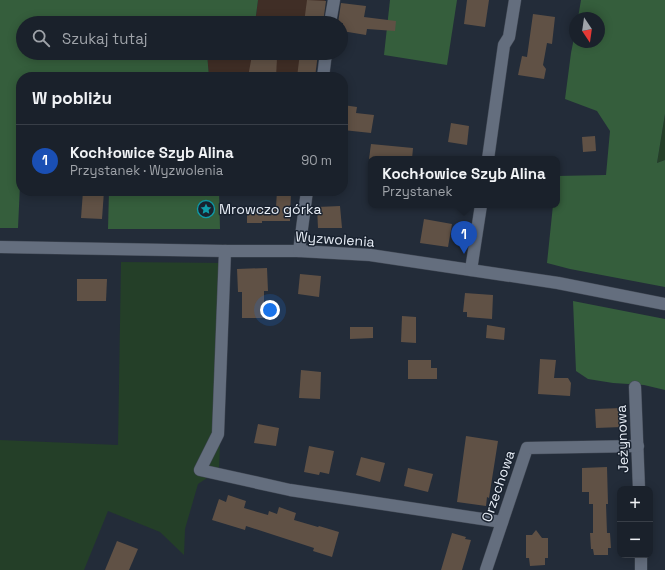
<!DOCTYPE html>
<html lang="pl">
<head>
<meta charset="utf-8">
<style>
	:root { --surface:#1a212b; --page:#272e37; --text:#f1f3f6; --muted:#9fa3a9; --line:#383e47; --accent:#59c8e5 }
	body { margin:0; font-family:"Space Grotesk",sans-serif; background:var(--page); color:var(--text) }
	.controls { position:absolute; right:12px; bottom:12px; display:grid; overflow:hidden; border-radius:8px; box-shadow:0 2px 10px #0003 }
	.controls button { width:36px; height:36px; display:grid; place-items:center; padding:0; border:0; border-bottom:1px solid var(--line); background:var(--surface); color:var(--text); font:20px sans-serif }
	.compass { position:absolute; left:569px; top:12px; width:36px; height:36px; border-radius:50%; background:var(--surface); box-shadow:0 2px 10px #0003; rotate:167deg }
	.you { position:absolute; left:270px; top:310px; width:14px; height:14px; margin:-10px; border:3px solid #fff; border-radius:50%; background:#1a73e8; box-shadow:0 0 0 6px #1a73e833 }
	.badge { display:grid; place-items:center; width:26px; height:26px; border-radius:50%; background:var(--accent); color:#fff; font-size:13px; font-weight:700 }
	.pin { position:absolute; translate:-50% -33px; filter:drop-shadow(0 1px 2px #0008) }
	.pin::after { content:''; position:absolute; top:21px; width:14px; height:12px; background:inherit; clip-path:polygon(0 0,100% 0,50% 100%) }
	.popup { position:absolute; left:368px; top:156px; width:192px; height:52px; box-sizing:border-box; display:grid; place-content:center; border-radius:8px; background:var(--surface); filter:drop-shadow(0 1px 3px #0005); font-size:13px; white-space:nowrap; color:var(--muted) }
	.popup b { font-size:15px; color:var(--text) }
	.popup::after { content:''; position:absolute; left:50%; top:100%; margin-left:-8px; border:8px solid transparent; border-top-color:var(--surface) }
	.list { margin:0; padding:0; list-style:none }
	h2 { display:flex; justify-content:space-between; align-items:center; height:52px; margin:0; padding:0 16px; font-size:17px }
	h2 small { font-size:13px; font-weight:400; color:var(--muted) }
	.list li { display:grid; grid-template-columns:26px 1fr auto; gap:12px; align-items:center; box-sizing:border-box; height:72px; padding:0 16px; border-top:1px solid var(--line) }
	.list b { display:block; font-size:15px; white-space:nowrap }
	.list p { margin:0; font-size:13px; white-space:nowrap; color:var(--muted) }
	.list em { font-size:13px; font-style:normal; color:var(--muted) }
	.icon { flex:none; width:22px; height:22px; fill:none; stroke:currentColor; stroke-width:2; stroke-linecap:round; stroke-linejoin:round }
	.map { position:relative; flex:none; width:665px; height:570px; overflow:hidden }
	.search { position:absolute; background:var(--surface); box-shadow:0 2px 10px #0003; left:16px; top:16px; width:332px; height:44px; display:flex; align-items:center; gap:10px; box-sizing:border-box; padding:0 14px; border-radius:22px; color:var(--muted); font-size:15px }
	.panel { position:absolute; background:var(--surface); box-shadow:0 2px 10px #0003; left:16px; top:72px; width:332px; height:124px; border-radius:16px }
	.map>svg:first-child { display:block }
	.industrial { fill:#402e26 }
	.green { fill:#243f28 }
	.forest { fill:#355e3c }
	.building { fill:#605145 }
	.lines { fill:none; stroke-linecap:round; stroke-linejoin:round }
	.minor-casing { stroke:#414854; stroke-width:13 }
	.minor { stroke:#646e7e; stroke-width:12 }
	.labels { text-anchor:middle; stroke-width:3; stroke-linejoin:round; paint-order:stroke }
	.poi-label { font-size:14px; fill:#e8eef7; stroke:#19222f; text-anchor:start }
	.street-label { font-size:14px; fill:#e8eef7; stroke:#19222f }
</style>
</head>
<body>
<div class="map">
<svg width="665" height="570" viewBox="0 0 665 570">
	<rect width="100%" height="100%" fill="#232c39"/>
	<!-- industrial -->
	<g class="industrial">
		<polygon points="258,0 325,0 322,23 255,23"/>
		<polygon points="207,53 318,53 315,77 209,77"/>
	</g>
	<!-- green -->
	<g class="green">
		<polygon points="665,114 665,160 657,163"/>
		<polygon points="121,262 227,263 219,470 198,484 185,529 184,555 160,532 108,511 84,570 0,570 0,440 118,445"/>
	</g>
	<!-- forest -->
	<g class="forest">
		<polygon points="0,0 258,0 255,23 23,23 23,53 207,53 209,77 21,77 21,163 18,228 0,228"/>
		<polygon points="390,0 457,0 447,65 384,55"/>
		<polygon points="581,0 665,0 665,114 657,163 665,160 665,287 570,269 547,263 553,205 557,205 557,176 606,175 610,131 597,111 565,99 571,53 575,33 575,42 599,42 599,18 578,18"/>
		<polygon points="109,191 219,191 220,229 108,229"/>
		<polygon points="573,301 665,319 665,390 644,385 613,383 588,379 576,371"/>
	</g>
	<!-- building -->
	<g class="building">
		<polygon points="307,0 326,1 323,23 304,23"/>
		<polygon points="467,0 489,0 485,27 464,24"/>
		<polygon points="341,3 366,6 364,17 396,21 395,31 367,29 366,35 342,31 343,23 338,23"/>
		<polygon points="533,14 555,17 552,44 547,43 543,65 546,69 544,79 518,75 522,56 527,57"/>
		<polygon points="300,53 318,53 315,77 297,77"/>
		<polygon points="252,55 277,58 276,77 248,77"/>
		<polygon points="343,105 357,107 356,113 374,115 371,133 343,130"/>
		<polygon points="451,123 469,126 467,145 448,142"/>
		<polygon points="595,136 596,151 583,152 582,137"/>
		<polygon points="371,144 413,148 412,159 369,159"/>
		<polygon points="83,191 104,191 102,219 81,218"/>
		<polygon points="277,191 291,191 290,221 262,221 262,223 247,223 247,208 276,207"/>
		<polygon points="340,206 342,228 318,228 317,207"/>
		<polygon points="424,219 452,224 448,247 420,243"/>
		<polygon points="267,268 268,291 264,291 264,318 242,318 242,292 238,292 237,269"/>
		<polygon points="300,274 321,276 319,297 298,294"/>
		<polygon points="77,279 107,279 106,301 77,301"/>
		<polygon points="465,293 493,295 492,319 467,317 467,312 463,312"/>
		<polygon points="402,316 416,317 416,343 401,342"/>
		<polygon points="487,325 505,328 504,340 486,338"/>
		<polygon points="350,327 373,327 373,338 350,339"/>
		<polygon points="540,359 556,360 554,378 568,378 571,383 570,396 538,394"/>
		<polygon points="408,360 431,360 431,368 437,368 437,379 408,379"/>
		<polygon points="301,370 321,372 320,399 299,398"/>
		<polygon points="622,408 622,427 596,428 595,409"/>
		<polygon points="258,424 279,428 276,446 254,443"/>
		<polygon points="466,436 498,441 489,498 487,497 486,506 457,502"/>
		<polygon points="309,446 334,451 329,474 320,472 319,475 304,472"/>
		<polygon points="361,457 385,463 380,482 356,475"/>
		<polygon points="607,467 608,504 606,504 607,533 610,533 611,548 608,548 608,555 594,555 593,549 591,549 590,533 593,533 593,504 589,504 589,492 582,492 582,468"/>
		<polygon points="408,468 433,474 428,492 404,486"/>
		<polygon points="228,495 246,501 244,508 268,515 269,511 277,514 279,507 296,513 294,520 318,527 319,526 339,532 332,557 313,551 314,548 246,526 245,530 212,520 219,499 226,502"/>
		<polygon points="536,530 542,538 548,538 548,558 545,558 545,565 530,566 529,558 526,558 526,535 532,535"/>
		<polygon points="452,533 466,537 465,539 471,540 462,570 441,570"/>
		<polygon points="117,541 138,549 129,570 105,570"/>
	</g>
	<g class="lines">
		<!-- minor casing -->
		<g class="minor-casing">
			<g id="minor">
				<polyline points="330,23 334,0"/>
				<polyline points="323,77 326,53"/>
				<polyline points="488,159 504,45 509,37 515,0"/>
				<polyline points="0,247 225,251 299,251 370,255 558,283 665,304"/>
				<polyline points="225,251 218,434 200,470 290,490 502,522"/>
				<polyline points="299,251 307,191"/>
				<polyline points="471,270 481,205"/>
				<polyline points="635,387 639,489"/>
				<polyline points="641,555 641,570"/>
				<polyline points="486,570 527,448 638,446"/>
			</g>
		</g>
		<!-- minor -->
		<use href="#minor" class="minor"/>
	</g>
	<!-- icons -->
	<defs>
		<g id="sight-ring" transform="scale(0.9)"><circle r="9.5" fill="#19222f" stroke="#0f9aa8" stroke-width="1.5"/><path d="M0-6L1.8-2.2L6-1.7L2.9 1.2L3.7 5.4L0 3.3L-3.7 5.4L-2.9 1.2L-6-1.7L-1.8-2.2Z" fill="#0f9aa8"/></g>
	</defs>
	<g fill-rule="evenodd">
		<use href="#sight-ring" x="206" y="209"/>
	</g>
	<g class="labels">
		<!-- poi labels -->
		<g class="poi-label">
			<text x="219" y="214">Mrowczo górka</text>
		</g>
		<!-- street labels -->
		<g class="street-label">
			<text transform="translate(335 239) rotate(4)" y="5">Wyzwolenia</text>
			<text transform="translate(622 439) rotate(-92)" y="5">Jeżynowa</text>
			<text transform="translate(498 486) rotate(-71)" y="5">Orzechowa</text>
		</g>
	</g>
</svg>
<div class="controls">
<button>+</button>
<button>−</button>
</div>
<svg class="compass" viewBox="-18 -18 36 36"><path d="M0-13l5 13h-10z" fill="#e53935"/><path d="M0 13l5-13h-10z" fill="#9fa3a9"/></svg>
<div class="you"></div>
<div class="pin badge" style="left:464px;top:254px;background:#1a4fb4">1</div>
<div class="popup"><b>Kochłowice Szyb Alina</b>Przystanek</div>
<div class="search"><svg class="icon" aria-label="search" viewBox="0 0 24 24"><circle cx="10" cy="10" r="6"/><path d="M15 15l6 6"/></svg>Szukaj tutaj</div>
<section class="panel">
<h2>W pobliżu<small></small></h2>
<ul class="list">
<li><span class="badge" style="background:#1a4fb4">1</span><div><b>Kochłowice Szyb Alina</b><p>Przystanek · Wyzwolenia</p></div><em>90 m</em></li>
</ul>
</section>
</div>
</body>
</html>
